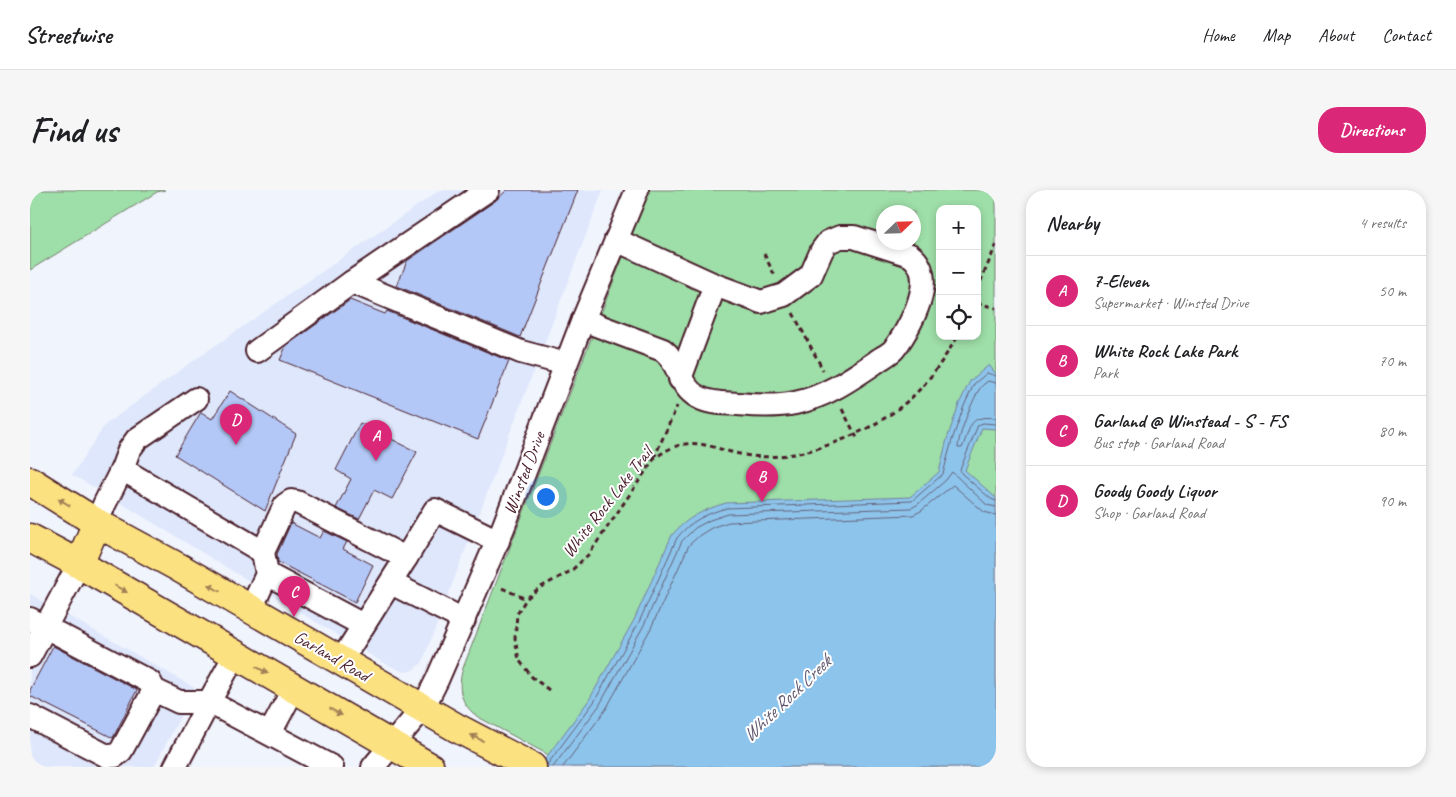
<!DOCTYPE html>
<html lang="en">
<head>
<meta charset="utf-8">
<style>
	:root { --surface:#fff; --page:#f6f6f6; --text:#202124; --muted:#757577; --line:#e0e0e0; --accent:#db2777 }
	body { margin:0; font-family:Caveat,sans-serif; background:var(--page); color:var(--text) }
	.controls { position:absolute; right:15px; top:15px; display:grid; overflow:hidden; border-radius:10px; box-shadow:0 2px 8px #0003 }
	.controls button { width:45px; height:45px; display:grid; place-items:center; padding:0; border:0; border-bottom:1px solid var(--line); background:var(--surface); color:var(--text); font:25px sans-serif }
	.compass { position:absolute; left:846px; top:15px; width:45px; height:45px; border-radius:50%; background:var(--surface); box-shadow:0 2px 8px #0003; rotate:67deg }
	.you { position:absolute; left:515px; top:306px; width:18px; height:18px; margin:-12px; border:4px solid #fff; border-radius:50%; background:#1a73e8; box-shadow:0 0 0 8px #1a73e833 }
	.badge { display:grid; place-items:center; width:32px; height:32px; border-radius:50%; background:var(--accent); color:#fff; font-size:16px; font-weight:700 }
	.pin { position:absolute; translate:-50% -41px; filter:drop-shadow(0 1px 2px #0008) }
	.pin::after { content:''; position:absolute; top:26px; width:18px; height:15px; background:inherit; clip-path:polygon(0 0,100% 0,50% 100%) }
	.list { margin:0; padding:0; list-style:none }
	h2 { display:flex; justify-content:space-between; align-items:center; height:65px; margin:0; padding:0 20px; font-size:21px }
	h2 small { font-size:16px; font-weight:400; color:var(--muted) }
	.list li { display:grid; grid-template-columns:32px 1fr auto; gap:15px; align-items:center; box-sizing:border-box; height:70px; padding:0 20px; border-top:1px solid var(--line) }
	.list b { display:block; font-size:19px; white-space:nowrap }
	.list p { margin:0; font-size:16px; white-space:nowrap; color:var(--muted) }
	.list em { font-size:16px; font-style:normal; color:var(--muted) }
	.icon { flex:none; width:28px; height:28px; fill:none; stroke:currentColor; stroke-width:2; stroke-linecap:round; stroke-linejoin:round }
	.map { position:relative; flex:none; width:966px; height:577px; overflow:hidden; border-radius:20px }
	header { display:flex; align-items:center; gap:30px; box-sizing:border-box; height:70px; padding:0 25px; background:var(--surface); border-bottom:1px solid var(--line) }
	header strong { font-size:24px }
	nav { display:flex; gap:28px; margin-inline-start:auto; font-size:18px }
	.intro { display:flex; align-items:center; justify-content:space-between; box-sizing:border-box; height:120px; padding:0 30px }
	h1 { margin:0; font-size:35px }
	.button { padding:12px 22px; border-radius:20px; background:var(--accent); color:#fff; font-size:18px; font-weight:700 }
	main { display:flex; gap:30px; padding:0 30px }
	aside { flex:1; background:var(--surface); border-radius:20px; box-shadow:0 2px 8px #0003 }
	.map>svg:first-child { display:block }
	.built { fill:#dee7fb }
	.green { fill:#9edea8; stroke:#747e6a; fill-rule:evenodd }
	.water { fill:#8dc4eb; stroke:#72829e }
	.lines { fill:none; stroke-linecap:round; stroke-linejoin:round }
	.shore { stroke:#656178; stroke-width:1 }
	.building { fill:#b4c8f7; stroke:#4a1f2b }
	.minor-casing { stroke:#4a1f2b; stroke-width:26 }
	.major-casing { stroke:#4a1f2b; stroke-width:31 }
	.path { stroke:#4a1f2b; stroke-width:3; stroke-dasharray:5 4; stroke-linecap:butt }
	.minor { stroke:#fff; stroke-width:22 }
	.major { stroke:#fbe180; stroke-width:28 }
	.oneway { fill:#a28056 }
	.labels { text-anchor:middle; stroke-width:4; stroke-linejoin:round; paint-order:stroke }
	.street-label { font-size:18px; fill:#4a1f2b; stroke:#fff }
	.water-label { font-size:19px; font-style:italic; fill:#61596e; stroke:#fff }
</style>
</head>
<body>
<header>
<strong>Streetwise</strong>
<nav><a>Home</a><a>Map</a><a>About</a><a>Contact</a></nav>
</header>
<div class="intro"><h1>Find us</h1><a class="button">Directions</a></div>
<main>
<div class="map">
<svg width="966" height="577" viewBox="0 0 966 577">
	<rect width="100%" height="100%" fill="#f0f4fd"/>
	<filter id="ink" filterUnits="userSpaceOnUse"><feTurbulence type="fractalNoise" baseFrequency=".02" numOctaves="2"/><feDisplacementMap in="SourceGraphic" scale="10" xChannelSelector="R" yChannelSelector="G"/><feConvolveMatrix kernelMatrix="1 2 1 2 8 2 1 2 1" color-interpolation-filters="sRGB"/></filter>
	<g filter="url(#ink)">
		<!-- built -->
		<g class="built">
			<polygon points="410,0 573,0 392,473 381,481 374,482 352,472 71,301 42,285 75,235 156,176"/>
			<polygon points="0,404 165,498 124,577 0,577"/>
		</g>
		<!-- green -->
		<g class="green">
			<polygon points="0,0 135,0 127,2 0,80"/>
			<path d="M619,0h347v577h-425l-93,-50c-18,-13 -21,-29 -15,-49zM910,19h37v127h-37zM854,22h30v30h-30z"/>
		</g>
		<!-- water -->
		<path class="water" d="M959,175l7,9v55l-14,-1 -17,42 31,28v269h-457l50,-67 45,-80 38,-85c14,-17 33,-26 54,-32l184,-6 29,-25 8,-33 12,-35 11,-23z"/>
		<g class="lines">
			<!-- shore -->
			<g class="shore">
				<path d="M966,193l-8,-2c-4,3 -7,5 -9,9 -7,11 -21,46 -21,58h4c10,-23 6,-33 34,-30"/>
				<polyline points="966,234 953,233 948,235 930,280 932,284 961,309 966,311"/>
				<path d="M517,575l47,-63 45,-80 38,-84c12,-16 30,-25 50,-30l185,-7 31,-27 9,-34 12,-34 10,-22 13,-11 9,3"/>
				<polyline points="523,577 569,516 614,435 652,351 665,338 680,330 698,324 881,318 887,315 916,290 922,282 957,315 966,317"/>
				<polyline points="533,577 576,519 621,438 659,355 670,345 683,337 699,332 883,325 891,321 923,295 954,322 966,325"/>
			</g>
		</g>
		<!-- building -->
		<g class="building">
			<polygon points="477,0 548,0 490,147 367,96 377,71 465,11"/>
			<polygon points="320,110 355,124 357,121 479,171 448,249 250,170 256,156"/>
			<polygon points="200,201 266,244 235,321 145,265 171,222 182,229"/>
			<polygon points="330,233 387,262 362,309 344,300 329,329 306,318 321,289 306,280"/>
			<polygon points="261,333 290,348 294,341 317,352 313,359 343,375 325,412 248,372 247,364"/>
			<polygon points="23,456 107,500 83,548 0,506 0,500"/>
		</g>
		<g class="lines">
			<!-- minor casing -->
			<g class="minor-casing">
				<g id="minor">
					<polyline points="322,92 491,162 536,174"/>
					<path d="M553,130l80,30c17,13 15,36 35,47 12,7 27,6 40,7 20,2 38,3 57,-1 30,-6 56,-24 81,-41 5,-4 14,-8 18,-13 11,-14 23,-37 27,-54 4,-15 2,-31 -11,-40l-56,-18h-14l-12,5 -6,8 -11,25 -27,20 -23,7 -46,-17 -99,-45"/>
					<polyline points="227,161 322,92 458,0"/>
					<polyline points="650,189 685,95"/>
					<polyline points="92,279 99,260 107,249 166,209"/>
					<polyline points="67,333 74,315 92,279 233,362"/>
					<polyline points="376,368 405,320 468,351"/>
					<polyline points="237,384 333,435"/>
					<polyline points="361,393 434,430"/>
					<polyline points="221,419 237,384 233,362 255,315 261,311 267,312 376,368 311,471"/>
					<polyline points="0,429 120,492 124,500"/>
					<polyline points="0,466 49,374"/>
					<polyline points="0,526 77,566 85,566 91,561 124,500 149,512 179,512 205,465"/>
					<polyline points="240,543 264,498"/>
					<polyline points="145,577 179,512 302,577"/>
					<polyline points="343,577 393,518 407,490 473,338 553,130 607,0"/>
				</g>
			</g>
			<!-- major casing -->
			<g class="major-casing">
				<g id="major">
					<polyline points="0,291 67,333 148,377 427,538 502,577"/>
					<polyline points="0,348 49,374 400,577"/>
					<polyline points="49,374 67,333"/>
				</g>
			</g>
			<!-- path -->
			<g class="path">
				<polyline points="734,64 745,86"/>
				<polyline points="947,100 966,55"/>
				<polyline points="947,113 966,118"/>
				<polyline points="763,123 793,180"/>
				<polyline points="812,219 827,248"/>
				<polyline points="624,268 647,216"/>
				<polyline points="472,398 496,409"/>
				<path d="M519,500l-17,-13 -13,-17 -4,-21 2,-25 9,-15 13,-11 32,-17 18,-17 65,-95c38,-30 57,-8 97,-3 54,6 133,-27 169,-67 15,-16 26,-34 38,-53"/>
			</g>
			<!-- minor -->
			<use href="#minor" class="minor"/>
			<!-- major -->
			<use href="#major" class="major"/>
		</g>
		<!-- one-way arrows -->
		<defs><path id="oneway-solid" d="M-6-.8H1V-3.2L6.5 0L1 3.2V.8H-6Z" transform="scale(1.25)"/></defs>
		<g class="oneway">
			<use href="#oneway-solid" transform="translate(34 312) rotate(-148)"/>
			<use href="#oneway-solid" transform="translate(184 398) rotate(-150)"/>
			<use href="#oneway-solid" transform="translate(91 399) rotate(30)"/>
			<use href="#oneway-solid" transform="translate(232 480) rotate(29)"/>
			<use href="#oneway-solid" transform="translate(306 522) rotate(30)"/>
			<use href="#oneway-solid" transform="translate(447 548) rotate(-153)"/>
		</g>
	</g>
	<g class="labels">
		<!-- street labels -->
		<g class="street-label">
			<text transform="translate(494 283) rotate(-69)" y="6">Winsted Drive</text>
			<text transform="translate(577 312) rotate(-52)" y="6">White Rock Lake Trail</text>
			<text transform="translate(302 466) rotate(30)" y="6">Garland Road</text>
		</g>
		<!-- water labels -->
		<g class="water-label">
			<text transform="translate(756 508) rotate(-44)" y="7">White Rock Creek</text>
		</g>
	</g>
</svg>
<div class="controls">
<button>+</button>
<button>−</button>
<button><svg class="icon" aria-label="locate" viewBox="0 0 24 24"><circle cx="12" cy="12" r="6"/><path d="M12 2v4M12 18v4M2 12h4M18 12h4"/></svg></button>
</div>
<svg class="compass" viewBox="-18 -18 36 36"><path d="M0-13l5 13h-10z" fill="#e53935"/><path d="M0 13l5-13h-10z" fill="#757577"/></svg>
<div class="you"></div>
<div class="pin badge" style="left:346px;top:271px">A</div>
<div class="pin badge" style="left:732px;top:312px">B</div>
<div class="pin badge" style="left:264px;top:427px">C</div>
<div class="pin badge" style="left:206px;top:255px">D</div>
</div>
<aside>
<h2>Nearby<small>4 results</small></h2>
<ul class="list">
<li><span class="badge">A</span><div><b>7-Eleven</b><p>Supermarket · Winsted Drive</p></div><em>50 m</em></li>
<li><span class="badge">B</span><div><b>White Rock Lake Park</b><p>Park</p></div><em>70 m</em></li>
<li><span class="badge">C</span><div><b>Garland @ Winstead - S - FS</b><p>Bus stop · Garland Road</p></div><em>80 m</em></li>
<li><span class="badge">D</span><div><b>Goody Goody Liquor</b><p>Shop · Garland Road</p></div><em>90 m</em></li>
</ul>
</aside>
</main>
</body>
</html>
